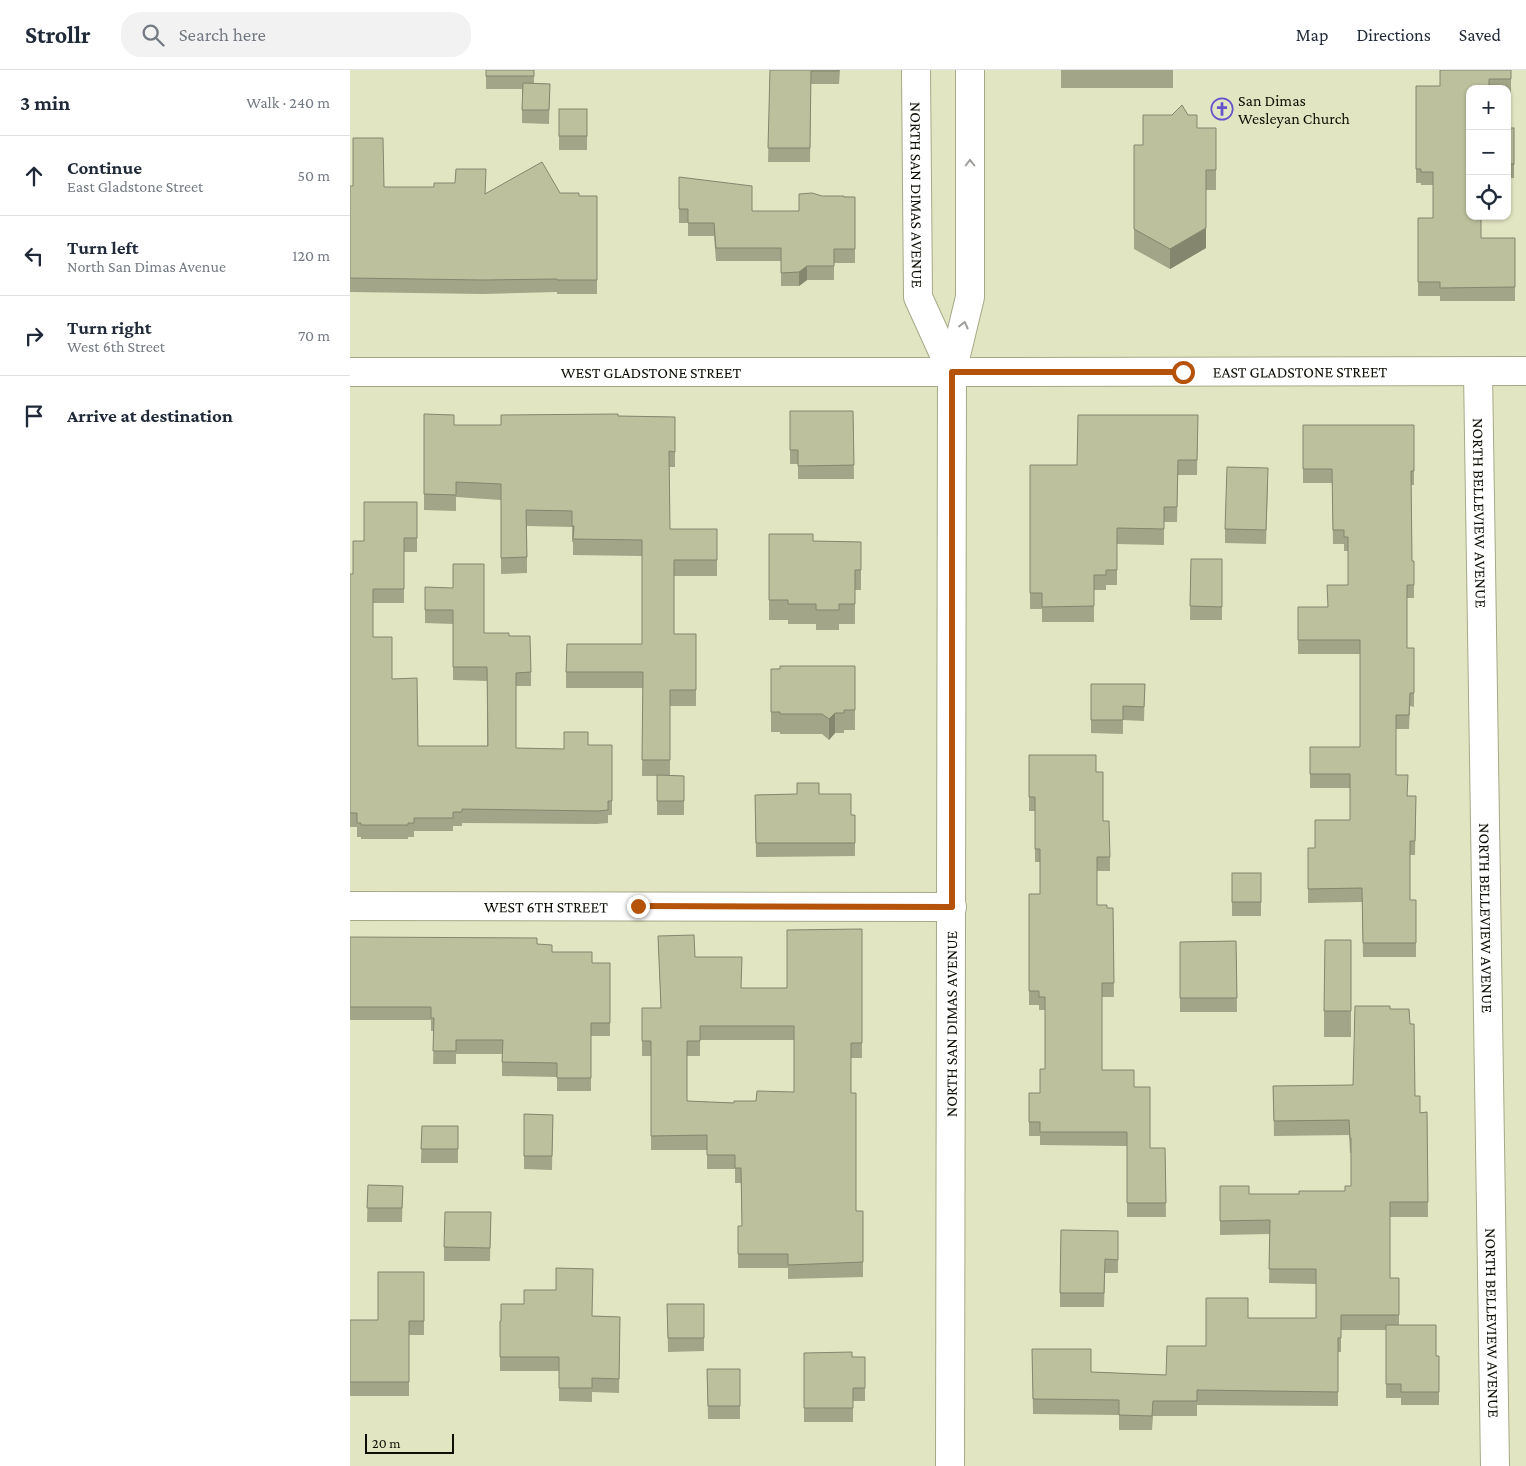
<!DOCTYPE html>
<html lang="en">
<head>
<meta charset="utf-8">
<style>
	:root { --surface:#fff; --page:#f2f2f3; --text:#1f2937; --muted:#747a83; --line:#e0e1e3 }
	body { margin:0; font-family:"Crimson Pro",serif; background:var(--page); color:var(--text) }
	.controls { position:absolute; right:15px; top:15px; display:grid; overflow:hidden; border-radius:10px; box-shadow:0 1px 4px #0004 }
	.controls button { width:45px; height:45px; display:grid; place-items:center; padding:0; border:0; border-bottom:1px solid var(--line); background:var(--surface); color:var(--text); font:25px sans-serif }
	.scale { position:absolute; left:15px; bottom:12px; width:89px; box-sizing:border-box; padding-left:5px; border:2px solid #0e0f04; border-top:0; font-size:14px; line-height:18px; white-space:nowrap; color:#0e0f04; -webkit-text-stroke:4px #e2e5c1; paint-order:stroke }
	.stop { position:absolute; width:15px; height:15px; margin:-11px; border:4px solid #b45309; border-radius:50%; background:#fff }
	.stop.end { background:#b45309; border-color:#fff; box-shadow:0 1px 5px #0008 }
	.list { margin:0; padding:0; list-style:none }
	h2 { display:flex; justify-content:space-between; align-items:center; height:65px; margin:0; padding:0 20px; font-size:21px }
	h2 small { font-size:16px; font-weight:400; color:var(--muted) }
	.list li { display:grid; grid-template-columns:32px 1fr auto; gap:15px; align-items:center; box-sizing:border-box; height:80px; padding:0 20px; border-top:1px solid var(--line) }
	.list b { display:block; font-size:19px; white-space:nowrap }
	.list p { margin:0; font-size:16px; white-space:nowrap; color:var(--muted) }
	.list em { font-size:16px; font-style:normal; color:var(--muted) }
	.icon { flex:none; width:28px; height:28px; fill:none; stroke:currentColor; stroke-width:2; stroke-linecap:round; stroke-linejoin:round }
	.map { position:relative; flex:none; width:1176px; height:1396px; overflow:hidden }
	header { display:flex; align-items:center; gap:30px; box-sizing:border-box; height:70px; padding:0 25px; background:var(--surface); border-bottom:1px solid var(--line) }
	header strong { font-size:24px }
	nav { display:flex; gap:28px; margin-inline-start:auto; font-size:18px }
	.search { width:350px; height:45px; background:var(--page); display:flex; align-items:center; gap:12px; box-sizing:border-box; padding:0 18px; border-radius:20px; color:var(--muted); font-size:19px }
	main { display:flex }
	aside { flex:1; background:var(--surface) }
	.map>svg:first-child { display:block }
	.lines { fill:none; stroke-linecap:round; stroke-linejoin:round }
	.minor-casing { stroke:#a6a987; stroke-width:30 }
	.major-casing { stroke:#a6a987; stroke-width:30 }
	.minor { stroke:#fff; stroke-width:28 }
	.major { stroke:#fff; stroke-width:28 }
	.wall { fill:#a2a587; fill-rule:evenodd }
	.shaded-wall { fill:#84866e }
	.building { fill:#bcc09d; stroke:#84866e; fill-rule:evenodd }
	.oneway { stroke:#9f9f9b }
	.route { stroke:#b45309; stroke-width:6 }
	.labels { text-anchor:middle; stroke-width:4.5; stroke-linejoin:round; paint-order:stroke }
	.poi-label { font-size:16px; fill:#0e0f04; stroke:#e2e5c1; text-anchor:start }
	.street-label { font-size:16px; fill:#0e0f04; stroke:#e2e5c1 }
</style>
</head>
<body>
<header>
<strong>Strollr</strong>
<div class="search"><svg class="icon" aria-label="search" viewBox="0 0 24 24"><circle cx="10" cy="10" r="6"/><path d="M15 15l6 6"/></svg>Search here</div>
<nav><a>Map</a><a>Directions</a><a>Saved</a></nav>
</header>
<main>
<aside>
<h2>3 min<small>Walk · 240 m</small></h2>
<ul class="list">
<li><svg class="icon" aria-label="ahead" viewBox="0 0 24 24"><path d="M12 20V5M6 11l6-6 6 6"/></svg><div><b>Continue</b><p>East Gladstone Street</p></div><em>50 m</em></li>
<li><svg class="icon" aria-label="left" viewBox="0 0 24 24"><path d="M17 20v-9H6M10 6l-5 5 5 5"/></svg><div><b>Turn left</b><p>North San Dimas Avenue</p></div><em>120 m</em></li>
<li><svg class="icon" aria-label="right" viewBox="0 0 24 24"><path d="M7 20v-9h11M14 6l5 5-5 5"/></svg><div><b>Turn right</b><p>West 6th Street</p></div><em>70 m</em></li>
<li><svg class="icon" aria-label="arrive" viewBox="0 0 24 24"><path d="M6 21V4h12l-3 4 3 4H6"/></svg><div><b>Arrive at destination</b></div></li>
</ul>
</aside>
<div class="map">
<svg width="1176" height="1396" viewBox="0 0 1176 1396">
	<rect width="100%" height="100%" fill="#e2e5c1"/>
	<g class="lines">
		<!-- minor casing -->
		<g class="minor-casing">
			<g id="minor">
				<path id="s1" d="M602,302l574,-1"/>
				<path id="s2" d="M1128,302l17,1094"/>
				<path id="s3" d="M0,836l602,1"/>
			</g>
		</g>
		<!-- major casing -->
		<g class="major-casing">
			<g id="major">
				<path id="s4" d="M566,0l2,227 34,75"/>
				<path id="s5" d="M0,302h602"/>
				<path id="s6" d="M600,1396l2,-1094 18,-75v-227"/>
			</g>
		</g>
		<!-- minor -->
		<use href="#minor" class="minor"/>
		<!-- major -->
		<use href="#major" class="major"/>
	</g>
	<!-- wall -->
	<g class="wall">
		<polygon points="99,0 184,0 184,13 200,14 199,54 172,53 172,19 136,19 136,0"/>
		<polygon points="420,0 490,0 489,14 461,14 460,92 418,92"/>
		<rect x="711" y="0" width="112" height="18"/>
		<polygon points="1161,0 1161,23 1157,23 1157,19 1120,19 1131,168 1165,168 1165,231 1090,231 1090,226 1068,226 1068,148 1083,148 1083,115 1071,115 1071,113 1066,113 1066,16 1090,16"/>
		<rect x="209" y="39" width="28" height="41"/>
		<polygon points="847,58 866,58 866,120 856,120 856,178 820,199 784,179 784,75 793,75"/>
		<rect x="1157" y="58" width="7" height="50"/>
		<polygon points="329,107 402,141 449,141 472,126 505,127 505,193 484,193 484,210 457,210 449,216 431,216 431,191 366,191 364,166 338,166 338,153 329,153"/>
		<polygon points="0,116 34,117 136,124 210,123 229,126 247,126 247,224 207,224 207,222 133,224 0,222"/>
		<polygon points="440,341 503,341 504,409 448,409 448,394 440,394"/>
		<polygon points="74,344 104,355 151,355 268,346 325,347 325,397 319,397 320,459 367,459 367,506 324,506 324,564 346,564 346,636 320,636 320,705 334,706 334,745 307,745 307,706 292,706 293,618 216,618 216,602 292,574 292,486 223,485 223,472 222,472 222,457 177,456 177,503 151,504 151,430 106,427 106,441 74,440"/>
		<polygon points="848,345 847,405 828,405 827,452 814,452 814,475 767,474 767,515 756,515 756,520 744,520 744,552 692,552 692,539 680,539 680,395 727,395"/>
		<polygon points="953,355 1064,355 1064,415 1061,415 1062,491 1064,491 1064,528 1057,528 1057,578 1064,578 1064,637 1060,636 1059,659 1046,659 1046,705 1058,726 1066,726 1065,785 1060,785 1060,830 1066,830 1066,887 1013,887 1012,832 958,833 958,778 965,778 1000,750 1000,718 960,718 960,677 1010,677 1010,584 948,584 948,537 977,537 998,515 998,481 994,481 994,474 983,474 982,413 953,413"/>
		<polygon points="918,411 916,474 875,473 875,459"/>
		<polygon points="67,432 67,482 54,482 54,533 23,533 23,567 42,609 68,676 137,676 137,611 103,610 103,554 75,553 75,517 134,563 159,566 181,602 181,616 166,616 166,678 214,679 238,675 262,675 262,745 258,745 258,753 247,754 112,753 112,756 103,756 103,761 64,761 64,767 58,767 58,769 11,769 11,767 7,767 7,757 0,757 0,504 3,504 14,471"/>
		<polygon points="419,464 463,471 511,472 511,520 505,520 505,554 489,554 489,560 466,560 466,554 438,554 438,550 419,550"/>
		<polygon points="841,489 872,489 872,550 840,550"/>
		<polygon points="505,596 505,660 494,660 494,663 485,663 479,670 472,664 430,664 430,662 421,662 421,599"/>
		<polygon points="795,614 794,651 773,650 773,664 741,663 741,650"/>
		<polygon points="679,685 746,702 753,751 760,787 760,801 747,801 747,835 757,838 763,838 764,927 752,927 752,1000 784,1017 800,1078 815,1078 816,1147 777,1147 777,1076 690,1075 690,1066 679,1066 679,1023 690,1023 695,999 695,940 689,940 689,935 679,935 679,824 690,824 690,792 685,792 685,741 679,741"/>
		<polygon points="469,724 501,745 505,745 505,786 406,787 405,725"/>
		<rect x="882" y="803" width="29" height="43"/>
		<path d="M512,859v129h-11v35l5,118h7v66l-75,2v-11h-50v-42h4l-1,-43h-6v-14h-28v-19h-56v-94h-9v-48h19l-3,-72 37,21 47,31h45zM350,970h94v52l-38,9 -22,2 -47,-2v-45h13z"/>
		<polygon points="0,867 187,874 202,882 242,893 260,893 260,966 241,966 241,1021 207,1021 207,1007 152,1006 152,984 106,984 106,994 83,994 84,961 81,961 81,950 0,950"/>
		<polygon points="1001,870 1001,967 974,967 974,941"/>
		<polygon points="886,871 887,942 830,942 830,872"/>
		<polygon points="1040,939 1070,1043 1077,1042 1078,1147 1040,1147 1040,1208 1049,1208 1049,1255 1086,1286 1089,1286 1089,1335 1051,1335 1051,1328 1036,1328 1036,1260 991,1260 991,1282 988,1282 988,1336 847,1335 847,1346 803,1346 802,1360 769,1360 769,1345 683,1344 682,1279 741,1302 816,1305 856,1276 898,1248 966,1248 966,1214 919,1213 920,1164 870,1165 870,1116 899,1124 949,1124 995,1121 1001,1116 1001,1083 1000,1083 999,1065 924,1066 923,1016 1003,1015"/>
		<polygon points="174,1044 203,1045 202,1100 174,1099"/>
		<polygon points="72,1056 108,1056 108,1093 71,1093"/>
		<polygon points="18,1115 53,1116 52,1152 17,1152"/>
		<polygon points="141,1142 140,1191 94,1191 94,1177"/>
		<polygon points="768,1161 768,1203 755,1203 754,1237 710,1237 710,1223"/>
		<polygon points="74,1202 74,1265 59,1265 59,1326 0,1326 0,1250 28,1250"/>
		<polygon points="317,1234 354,1234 354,1281 318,1282"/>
		<polygon points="242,1246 270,1247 269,1323 242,1322 242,1332 209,1331 209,1301 150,1301 150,1251"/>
		<polygon points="454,1283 502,1287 515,1287 515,1331 503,1331 503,1352 454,1352"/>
		<polygon points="357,1299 390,1299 390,1349 358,1349"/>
	</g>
	<!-- shaded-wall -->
	<g class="shaded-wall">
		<polygon points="856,158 856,178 820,199 820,179"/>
		<polygon points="457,196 457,210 449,216 449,202"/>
		<polygon points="485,643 485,663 479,670 479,649"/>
	</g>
	<!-- building -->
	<g class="building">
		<rect x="136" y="0" width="48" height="6"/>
		<polygon points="420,0 489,0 489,1 461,1 460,78 418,78"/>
		<polygon points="1090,0 1161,0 1161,9 1139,9 1139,19 1120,19 1120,146 1131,146 1131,168 1165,168 1165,217 1090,218 1090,212 1068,212 1068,148 1083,148 1083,102 1071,102 1071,99 1066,99 1066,16 1090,16"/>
		<polygon points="173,13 200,14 199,40 172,40"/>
		<polygon points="832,35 838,45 847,45 847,58 866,58 866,100 856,100 856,158 820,179 784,159 784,75 793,75 793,45 822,45"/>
		<rect x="209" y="39" width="28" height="27"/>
		<rect x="1157" y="58" width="7" height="36"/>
		<polygon points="3,68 33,68 34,117 84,117 84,113 105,113 106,99 136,99 135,124 192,92 210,123 229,123 229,126 247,126 247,210 207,210 207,209 133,210 0,208 0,116 3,116"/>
		<polygon points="329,107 402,116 402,141 449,141 449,124 462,123 472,126 494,126 494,127 505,127 505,179 484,179 484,196 457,196 449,202 431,203 431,178 366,178 364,153 338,153 338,139 329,139"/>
		<polygon points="440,341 503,341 504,395 448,396 448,380 440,380"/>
		<polygon points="74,344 104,345 104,355 151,355 151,345 268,344 268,346 325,347 325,382 319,381 320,459 367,459 367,490 324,490 324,564 346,564 346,620 320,620 320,690 292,690 293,602 216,602 217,574 292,574 292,470 223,469 224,456 222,456 222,441 176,440 177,487 151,488 151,414 106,412 106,425 74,424"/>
		<polygon points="728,345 848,345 847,390 828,390 827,437 814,437 814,459 767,458 767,500 756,500 756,505 744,505 744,536 692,537 692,523 680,523 680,395 727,395"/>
		<polygon points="953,355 1064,355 1064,401 1061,401 1062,491 1064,491 1064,515 1057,515 1057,578 1064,578 1064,623 1060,623 1059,645 1046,645 1046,705 1058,705 1057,726 1066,726 1065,771 1060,771 1060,830 1066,830 1066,873 1013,873 1012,818 958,819 958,778 965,778 965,750 1000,750 1000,704 960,704 960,677 1010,677 1010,570 948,570 948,537 978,537 977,515 998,515 998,467 994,467 994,460 983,460 982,399 953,399"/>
		<polygon points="877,397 918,398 916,460 875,459"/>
		<polygon points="14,432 67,432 67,468 54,468 54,519 23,519 23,567 42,567 42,609 67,608 68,676 138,676 137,597 103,597 103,540 75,540 75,517 103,518 103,494 134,494 134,563 159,563 159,566 180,566 181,602 166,603 166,678 214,679 214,662 238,662 238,675 262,675 262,731 258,731 258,740 247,741 112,739 112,742 103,742 103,748 64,748 64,753 58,753 58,755 11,755 11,753 7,753 7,743 0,743 0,504 3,504 3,471 14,471"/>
		<polygon points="419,464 463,464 463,471 511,472 511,500 505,500 505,534 489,534 489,540 466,540 466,534 438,534 438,530 419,530"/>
		<polygon points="841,489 872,489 872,537 840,536"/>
		<polygon points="430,596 505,596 505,640 494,640 494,643 485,643 479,649 472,644 430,644 430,642 421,642 421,599 430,599"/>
		<polygon points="741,614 795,614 794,637 773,636 773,650 741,650"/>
		<polygon points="679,685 746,685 746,702 753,702 753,751 759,751 760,787 747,787 747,835 757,835 757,838 763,838 764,913 752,913 752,1000 784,1000 784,1017 800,1017 800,1078 815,1078 816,1133 777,1133 777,1062 690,1062 690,1052 679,1052 679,1023 690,1023 690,999 695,999 695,927 689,927 689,921 679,921 679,824 690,824 690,779 685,779 685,727 679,727"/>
		<polygon points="307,705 334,706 334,731 307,731"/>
		<polygon points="447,713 469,713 469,724 501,724 501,745 505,745 505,773 406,773 405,725 447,724"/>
		<rect x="882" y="803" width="29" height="29"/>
		<path d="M512,859v114h-11v50h5v118h7v51l-75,3v-11h-50v-28h4l-1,-58h-6v-13h-28v-20l-56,1v-95h-9v-33h19l-3,-72 36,-1 1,22h47l-1,31h46v-58zM350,956h94v66l-37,-1 -1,10h-22v2l-47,-2v-60h13z"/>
		<polygon points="0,867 187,868 187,874 202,875 202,882 242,882 242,893 260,893 260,953 241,953 241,1008 207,1008 207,993 152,992 153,970 106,970 106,981 83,981 84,948 81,948 81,937 0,937"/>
		<polygon points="975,870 1001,870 1001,941 974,941"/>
		<polygon points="886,871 887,928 830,928 830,872"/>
		<polygon points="1005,936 1040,936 1040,939 1059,939 1060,954 1064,954 1065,1026 1070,1026 1070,1043 1077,1042 1078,1132 1040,1132 1040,1208 1049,1208 1049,1245 991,1245 991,1268 988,1268 988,1322 847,1320 847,1331 803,1331 802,1346 769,1345 769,1330 683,1329 682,1279 741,1279 741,1302 816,1305 817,1276 856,1276 856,1228 898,1228 898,1248 966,1248 966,1199 919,1199 920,1150 870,1151 870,1116 899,1116 899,1124 949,1124 949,1121 995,1121 995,1116 1001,1116 1001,1068 1000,1068 999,1050 924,1051 923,1016 1003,1015"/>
		<polygon points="174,1044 203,1045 202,1086 174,1086"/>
		<polygon points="72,1056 108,1056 108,1079 71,1079"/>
		<polygon points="18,1115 53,1116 52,1138 17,1138"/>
		<polygon points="95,1142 141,1142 140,1178 94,1177"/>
		<polygon points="711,1160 768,1161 768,1190 755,1189 754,1223 710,1223"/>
		<polygon points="206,1198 243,1199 242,1246 270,1247 269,1309 242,1308 242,1318 209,1318 209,1287 150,1287 150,1251 151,1251 151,1234 174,1234 174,1220 206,1220"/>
		<polygon points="28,1202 74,1202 74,1251 59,1251 59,1312 0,1312 0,1250 28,1250"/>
		<polygon points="317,1234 354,1234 354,1268 318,1268"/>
		<polygon points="1036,1255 1086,1255 1086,1286 1089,1286 1089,1322 1051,1322 1051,1314 1036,1314"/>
		<polygon points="502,1282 502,1287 515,1287 515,1318 503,1318 503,1338 454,1338 454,1283"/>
		<polygon points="357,1299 390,1299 390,1336 358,1336"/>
	</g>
	<!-- one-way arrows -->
	<defs><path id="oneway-chevron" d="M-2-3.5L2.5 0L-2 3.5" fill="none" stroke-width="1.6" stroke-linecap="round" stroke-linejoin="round" transform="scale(1.25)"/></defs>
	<g class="oneway">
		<use href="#oneway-chevron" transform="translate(620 93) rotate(-90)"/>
		<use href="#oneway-chevron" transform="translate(614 255) rotate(-76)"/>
	</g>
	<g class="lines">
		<!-- route -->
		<polyline class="route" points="288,836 602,837 602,302 833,302"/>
	</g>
	<!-- icons -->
	<defs>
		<g id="church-ring" transform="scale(1.125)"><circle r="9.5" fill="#e2e5c1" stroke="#6453cc" stroke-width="1.5"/><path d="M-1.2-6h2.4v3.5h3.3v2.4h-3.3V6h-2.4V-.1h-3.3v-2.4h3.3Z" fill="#6453cc"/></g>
	</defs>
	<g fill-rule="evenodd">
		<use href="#church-ring" x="872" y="39"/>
	</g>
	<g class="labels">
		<!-- poi labels -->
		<g class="poi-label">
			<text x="888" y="36">San Dimas<tspan x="888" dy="18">Wesleyan Church</tspan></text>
		</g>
		<!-- street labels -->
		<g class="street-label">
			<text dy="6" stroke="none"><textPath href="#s4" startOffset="125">NORTH SAN DIMAS AVENUE</textPath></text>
			<text dy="6" stroke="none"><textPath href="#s5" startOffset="301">WEST GLADSTONE STREET</textPath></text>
			<text dy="6" stroke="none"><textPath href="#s1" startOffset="348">EAST GLADSTONE STREET</textPath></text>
			<text dy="6" stroke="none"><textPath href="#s2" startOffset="141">NORTH BELLEVIEW AVENUE</textPath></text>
			<text dy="6" stroke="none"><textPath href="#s3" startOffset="196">WEST 6TH STREET</textPath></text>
			<text dy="6" stroke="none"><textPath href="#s2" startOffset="546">NORTH BELLEVIEW AVENUE</textPath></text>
			<text dy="6" stroke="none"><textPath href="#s6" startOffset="442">NORTH SAN DIMAS AVENUE</textPath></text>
			<text dy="6" stroke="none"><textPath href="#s2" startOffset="951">NORTH BELLEVIEW AVENUE</textPath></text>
		</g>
	</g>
</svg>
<div class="controls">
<button>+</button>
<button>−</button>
<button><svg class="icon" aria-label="locate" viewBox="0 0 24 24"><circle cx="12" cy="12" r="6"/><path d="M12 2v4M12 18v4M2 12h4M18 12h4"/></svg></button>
</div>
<div class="scale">20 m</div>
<div class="stop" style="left:833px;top:302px"></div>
<div class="stop end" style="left:288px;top:836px"></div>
</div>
</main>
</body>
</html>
